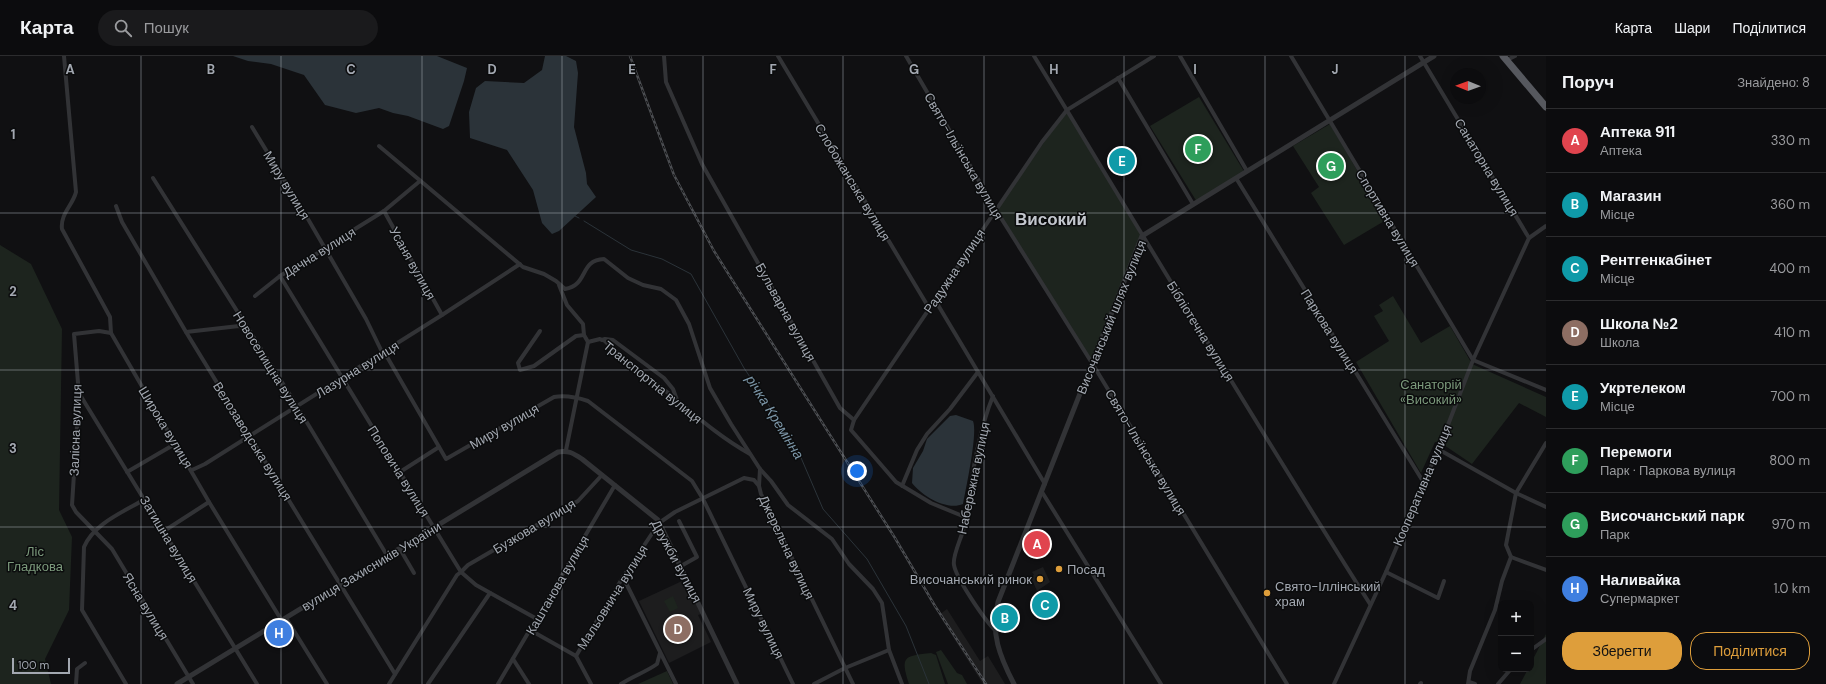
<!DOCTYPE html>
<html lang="uk">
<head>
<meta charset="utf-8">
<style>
	:root { --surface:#0c0c0e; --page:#1a1a1c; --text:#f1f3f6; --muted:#9a9b9e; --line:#2c2c2e; --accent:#de9e3b }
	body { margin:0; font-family:"DM Sans",sans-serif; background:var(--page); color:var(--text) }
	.controls { position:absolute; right:12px; bottom:12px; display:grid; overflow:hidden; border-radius:8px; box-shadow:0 4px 16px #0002 }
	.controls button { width:36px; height:36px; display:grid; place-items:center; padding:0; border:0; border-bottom:1px solid var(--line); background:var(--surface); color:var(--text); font:20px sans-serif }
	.compass { position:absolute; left:1450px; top:12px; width:36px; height:36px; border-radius:50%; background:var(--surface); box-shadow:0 4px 16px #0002; rotate:271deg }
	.scale { position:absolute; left:12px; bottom:10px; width:58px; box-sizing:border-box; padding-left:4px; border:2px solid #a3a8b1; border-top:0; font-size:11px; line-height:14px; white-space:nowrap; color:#a3a8b1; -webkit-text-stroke:3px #0b0c0d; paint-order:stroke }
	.you { position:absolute; left:857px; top:415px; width:14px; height:14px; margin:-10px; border:3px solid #fff; border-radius:50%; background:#1a73e8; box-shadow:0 0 0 6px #1a73e833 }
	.badge { display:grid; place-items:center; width:26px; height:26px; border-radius:50%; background:var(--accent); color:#fff; font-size:13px; font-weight:700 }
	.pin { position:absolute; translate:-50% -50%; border:2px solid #fff; box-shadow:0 1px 4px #0006 }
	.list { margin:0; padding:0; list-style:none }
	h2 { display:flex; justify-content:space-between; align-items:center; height:52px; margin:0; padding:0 16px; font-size:17px }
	h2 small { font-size:13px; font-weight:400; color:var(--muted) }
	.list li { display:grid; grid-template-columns:26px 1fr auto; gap:12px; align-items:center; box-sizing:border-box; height:64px; padding:0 16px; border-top:1px solid var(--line) }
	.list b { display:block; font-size:15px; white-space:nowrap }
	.list p { margin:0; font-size:13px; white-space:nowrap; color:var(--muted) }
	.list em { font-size:13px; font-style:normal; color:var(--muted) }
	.actions { display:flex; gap:8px; padding:12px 16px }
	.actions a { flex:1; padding:9px 0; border:1px solid var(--accent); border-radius:16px; text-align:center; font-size:14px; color:var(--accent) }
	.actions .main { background:var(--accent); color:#111 }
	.icon { flex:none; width:22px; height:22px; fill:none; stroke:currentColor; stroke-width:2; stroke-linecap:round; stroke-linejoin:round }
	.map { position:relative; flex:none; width:1546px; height:628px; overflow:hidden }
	header { display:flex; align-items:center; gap:24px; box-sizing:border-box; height:56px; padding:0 20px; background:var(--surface); border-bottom:1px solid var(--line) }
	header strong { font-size:19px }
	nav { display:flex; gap:22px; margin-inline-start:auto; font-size:14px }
	.search { width:280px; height:36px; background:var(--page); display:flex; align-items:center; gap:10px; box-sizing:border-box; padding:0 14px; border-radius:22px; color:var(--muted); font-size:15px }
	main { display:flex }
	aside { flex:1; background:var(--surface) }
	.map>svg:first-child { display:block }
	.built { fill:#1d1d1e }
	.green { fill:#1d241e }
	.water { fill:#2b3339 }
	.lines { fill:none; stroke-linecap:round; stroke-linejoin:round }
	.stream { stroke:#2b3339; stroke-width:1 }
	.minor { stroke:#323336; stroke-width:4 }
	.tertiary { stroke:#323336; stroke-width:5 }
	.trunk { stroke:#56585e; stroke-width:7 }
	.rail-casing { stroke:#4b4d51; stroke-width:2.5 }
	.rail { stroke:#0b0c0d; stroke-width:1; stroke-dasharray:3; stroke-linecap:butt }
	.grid { fill:none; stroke:#a3a8b1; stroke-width:1; stroke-opacity:0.55 }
	.poi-dot { fill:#de9e3b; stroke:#0b0c0d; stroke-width:1.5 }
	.labels { text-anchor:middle; stroke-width:3; stroke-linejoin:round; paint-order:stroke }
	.street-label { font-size:13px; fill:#a3a8b1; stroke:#0b0c0d }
	.park-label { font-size:13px; fill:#7c9a7c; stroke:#0b0c0d }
	.poi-label { font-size:13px; fill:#a3a8b1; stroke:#0b0c0d; text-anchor:start }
	.water-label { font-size:14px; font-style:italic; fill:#7d97a9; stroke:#0b0c0d }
	.district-label { font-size:17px; font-weight:bold; fill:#c3c7ce; stroke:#0b0c0d }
	.grid-label { font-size:13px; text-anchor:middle; font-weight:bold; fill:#a3a8b1; stroke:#0b0c0d; stroke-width:3; stroke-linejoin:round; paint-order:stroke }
</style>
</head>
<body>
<header>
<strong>Карта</strong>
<div class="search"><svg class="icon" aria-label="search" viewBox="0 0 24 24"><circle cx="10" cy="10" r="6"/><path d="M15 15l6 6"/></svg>Пошук</div>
<nav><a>Карта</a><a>Шари</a><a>Поділитися</a></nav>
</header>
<main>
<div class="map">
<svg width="1546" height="628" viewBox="0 0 1546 628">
	<rect width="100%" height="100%" fill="#101012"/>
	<!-- built -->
	<g class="built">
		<polygon points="1043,511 1050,526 1037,535 1031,521 1034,519 1032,516"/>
		<polygon points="682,525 690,542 693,541 701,558 698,559 711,586 669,607 639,545"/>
		<polygon points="947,553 980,605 988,600 1005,628 983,628 939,559"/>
	</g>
	<!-- green -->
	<g class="green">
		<polygon points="1199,41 1245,117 1197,146 1150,70"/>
		<polygon points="1067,54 1142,180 1092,307 996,154"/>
		<polygon points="1330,68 1386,164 1344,189 1311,137 1319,131 1293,90"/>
		<polygon points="0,189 31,208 62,273 59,454 72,481 69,554 45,603 51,628 0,628"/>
		<polygon points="1393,240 1421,287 1450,270 1472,308 1546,341 1546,361 1519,347 1472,408 1441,387 1435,386 1421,417 1356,306 1389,285 1374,260 1383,255 1379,249"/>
		<polygon points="673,540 678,552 670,556 664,545"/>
		<polygon points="1546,578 1546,628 1520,628 1528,613 1531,613 1531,607"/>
		<polygon points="941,594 957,617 962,619 967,628 948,628 936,596"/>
		<path d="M931,597l5,2 9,29h-36c-9,-28 -5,-28 22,-31z"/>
		<polygon points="667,615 673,628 638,628"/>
	</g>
	<!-- water -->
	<g class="water">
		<polygon points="233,0 437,0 467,12 464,25 449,70 443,73 408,60 393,57 379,52 356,57 325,49 304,19 271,8 248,5"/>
		<polygon points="545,0 566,0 576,5 578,17 574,71 586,117 587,128 596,141 559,175 552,178 542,167 533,134 507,94 470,82 469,56 476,32 485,25 524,27 542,14"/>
		<path d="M956,359l17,6c5,12 -7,67 -10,83 -16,7 -41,-8 -51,-21l1,-15 10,-17 4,-12 23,-23z"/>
	</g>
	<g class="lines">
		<!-- stream -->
		<g class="stream">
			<polyline points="575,160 579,162"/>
			<polyline points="584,165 631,194 662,203 691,218 744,312 796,390 823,453 867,503 906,570 929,628"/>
		</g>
		<!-- minor -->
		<g class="minor">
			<path d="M64,0l12,136c-3,13 -16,22 -14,37l48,88 1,16 98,169 73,119"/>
			<polyline points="664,0 666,26 702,108 840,352 854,364"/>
			<polyline points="778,0 929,252"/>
			<polyline points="906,0 996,154 1092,307 1287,628"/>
			<path d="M1034,0c111,183 221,367 336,548"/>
			<polyline points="1180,0 1247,115"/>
			<polyline points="1291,0 1473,304 1546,334"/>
			<polyline points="1420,0 1529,182"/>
			<polyline points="1507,4 1515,0"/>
			<polyline points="1118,22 1193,148"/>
			<path d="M252,71l56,92 58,100 16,33 4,3 60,104 108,-62c12,-2 22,0 34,4l104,80 11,18 90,185"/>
			<path d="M379,90l144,121 21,7 12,7 9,8c24,-4 14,-29 39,-30l24,19 15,7 18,4 15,11 13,24 21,64 21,36 29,45 11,12 17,24 44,34 17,25 24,25 9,14 7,47 13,34"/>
			<polyline points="153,122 297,350 388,501"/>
			<polyline points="1236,122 1424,427"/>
			<polyline points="116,150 122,166 186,276 395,618"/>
			<polyline points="384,155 442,259"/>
			<polyline points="280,220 461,516 457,519 389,628"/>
			<polyline points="559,229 567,249 583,268 584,279 588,286"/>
			<polyline points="255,240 280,220 318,197 325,195 347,178 384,155 420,125"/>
			<polyline points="935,244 1045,428"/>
			<polyline points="540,275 518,307 520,314 534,310 576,280 584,279"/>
			<polyline points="186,276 239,270 247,271"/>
			<polyline points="111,277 99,275 74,278 79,339 72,449 76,456 112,493 193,628"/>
			<polyline points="602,284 605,283 613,284 664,322 673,333 677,344"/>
			<path d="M588,286l12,-3 5,2c22,23 49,40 73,60 24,20 45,38 72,53"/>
			<polyline points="79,339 82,342 257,628"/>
			<path d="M993,340c-16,39 -22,89 -29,131 -2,10 -12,29 -10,38 2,13 30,54 40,64"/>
			<polyline points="1438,393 1516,437 1546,451"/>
			<polyline points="566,394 588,286"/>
			<polyline points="760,413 759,430 761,438 853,628"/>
			<polyline points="192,414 205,408 442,259 520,208"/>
			<polyline points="127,416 175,388"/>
			<polyline points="400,416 439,391"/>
			<polyline points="902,430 917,394 927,378 950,353 978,316"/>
			<polyline points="1042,436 1161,628"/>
			<polyline points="965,461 931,447 896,426 851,374 854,364 1042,86 1067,54 1154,0"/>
			<polyline points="679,465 697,501 681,510"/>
			<polyline points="164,475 209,446"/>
			<polyline points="400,493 414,517"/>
			<polyline points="1511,501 1546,514"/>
			<polyline points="1386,516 1438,542 1444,525"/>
			<polyline points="623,521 676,628"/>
			<polyline points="286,562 327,628"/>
			<polyline points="537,563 476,529 461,516 468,509 578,445 602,419"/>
			<polyline points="530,574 576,600 591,628"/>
			<polyline points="1531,594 1546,583"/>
			<polyline points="576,600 623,521 659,467 675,456 744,422 754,424 759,430"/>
			<polyline points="513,603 529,628"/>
			<polyline points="1469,626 1475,628"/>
			<polyline points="76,628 77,613 85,607"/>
			<path d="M126,628l-44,-74 2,-63c10,-24 40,-35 61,-48"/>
			<polyline points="428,628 490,537"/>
			<polyline points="498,628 615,429"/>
			<path d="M621,628c12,-8 25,-12 36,-20l3,-11"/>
			<polyline points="814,628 845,612 889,594"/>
			<polyline points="1334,628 1386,516 1441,387 1473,304 1529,182 1546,170"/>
			<polyline points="1420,628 1421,627"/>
			<polyline points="1468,628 1470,615 1495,554 1502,525 1511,501 1506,489 1516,437 1546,387"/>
			<polyline points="1498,628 1511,613"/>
		</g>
		<!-- tertiary -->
		<g class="tertiary">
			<path d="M177,628l381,-232c10,-2 15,1 24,7l76,61 79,164"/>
			<path d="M1014,628c-14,-27 -24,-51 -16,-82l144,-366 292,-180"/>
		</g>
		<!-- trunk -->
		<polyline class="trunk" points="1503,0 1546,51"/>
		<!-- rail casing -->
		<g class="rail-casing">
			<polyline id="rail" points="630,0 674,119 714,195 895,482 935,550 986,628"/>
		</g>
		<!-- rail -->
		<use href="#rail" class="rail"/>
	</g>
	<!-- grid -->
	<path class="grid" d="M141,0v628M281,0v628M422,0v628M562,0v628M703,0v628M843,0v628M984,0v628M1124,0v628M1265,0v628M1405,0v628M0,157h1546M0,314h1546M0,471h1546"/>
	<!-- markers -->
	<g class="poi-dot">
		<circle cx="1059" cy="513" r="4"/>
		<circle cx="1040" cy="523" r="4"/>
		<circle cx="1267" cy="537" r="4"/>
	</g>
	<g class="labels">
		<!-- street labels -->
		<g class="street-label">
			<text transform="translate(964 100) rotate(60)" y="5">Свято-Ільїнська вулиця</text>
			<text transform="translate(1487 111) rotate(59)" y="5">Санаторна вулиця</text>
			<text transform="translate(853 126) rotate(59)" y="5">Слобожанська вулиця</text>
			<text transform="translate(287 129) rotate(59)" y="5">Миру вулиця</text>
			<text transform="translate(1388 162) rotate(59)" y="5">Спортивна вулиця</text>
			<text transform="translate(319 196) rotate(-32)" y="5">Дачна вулиця</text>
			<text transform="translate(413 207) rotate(61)" y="5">Усаня вулиця</text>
			<text transform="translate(954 215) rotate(-56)" y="5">Радужна вулиця</text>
			<text transform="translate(786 256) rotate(61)" y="5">Бульварна вулиця</text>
			<text transform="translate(1111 261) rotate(-68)" y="5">Височанський шлях вулиця</text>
			<text transform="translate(1201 275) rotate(58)" y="5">Бібліотечна вулиця</text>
			<text transform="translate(1330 275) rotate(58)" y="5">Паркова вулиця</text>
			<text transform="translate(271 311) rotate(58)" y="5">Новоселищна вулиця</text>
			<text transform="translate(357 313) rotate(-32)" y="5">Лазурна вулиця</text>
			<text transform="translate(653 326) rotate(39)" y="5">Транспортна вулиця</text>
			<text transform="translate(504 370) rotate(-30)" y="5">Миру вулиця</text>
			<text transform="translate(166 371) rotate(59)" y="5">Широка вулиця</text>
			<text transform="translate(75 374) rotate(-88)" y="5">Залісна вулиця</text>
			<text transform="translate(253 385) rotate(58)" y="5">Велозаводська вулиця</text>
			<text transform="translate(1146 396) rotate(59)" y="5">Свято-Ільїнська вулиця</text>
			<text transform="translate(399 415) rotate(58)" y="5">Поповича вулиця</text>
			<text transform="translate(973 422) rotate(-78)" y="5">Набережна вулиця</text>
			<text transform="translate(1422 429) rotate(-67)" y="5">Кооперативна вулиця</text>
			<text transform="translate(534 470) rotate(-31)" y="5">Бузкова вулиця</text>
			<text transform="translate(169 483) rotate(59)" y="5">Затишна вулиця</text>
			<text transform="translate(787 491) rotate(65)" y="5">Джерельна вулиця</text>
			<text transform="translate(677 505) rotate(62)" y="5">Дружби вулиця</text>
			<text transform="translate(371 510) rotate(-31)" y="5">вулиця Захисників України</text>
			<text transform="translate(557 529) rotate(-60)" y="5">Каштанова вулиця</text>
			<text transform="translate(612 541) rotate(-58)" y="5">Мальовнича вулиця</text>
			<text transform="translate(146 550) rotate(59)" y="5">Ясна вулиця</text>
			<text transform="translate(764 567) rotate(64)" y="5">Миру вулиця</text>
		</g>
		<!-- park labels -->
		<g class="park-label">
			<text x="1431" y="333">Санаторій<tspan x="1431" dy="15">«Високий»</tspan></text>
			<text x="35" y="500">Ліс<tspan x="35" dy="15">Гладкова</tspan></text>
		</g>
		<!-- poi labels -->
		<g class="poi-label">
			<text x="1067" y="518">Посад</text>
			<text x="1032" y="528" text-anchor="end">Височанський ринок</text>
			<text x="1275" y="535">Свято-Іллінський<tspan x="1275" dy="15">храм</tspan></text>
		</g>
		<!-- water labels -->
		<g class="water-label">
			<text transform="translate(775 361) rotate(58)" y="5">річка Кремінна</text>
		</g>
		<!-- district labels -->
		<g class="district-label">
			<text x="1051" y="169">Високий</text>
		</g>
	</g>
	<g class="grid-label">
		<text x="70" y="18">A</text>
		<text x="211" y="18">B</text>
		<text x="351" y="18">C</text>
		<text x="492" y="18">D</text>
		<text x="632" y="18">E</text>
		<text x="773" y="18">F</text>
		<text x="914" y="18">G</text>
		<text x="1054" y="18">H</text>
		<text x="1195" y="18">I</text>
		<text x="1335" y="18">J</text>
		<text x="13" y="83">1</text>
		<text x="13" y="240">2</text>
		<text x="13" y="397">3</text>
		<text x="13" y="554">4</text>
	</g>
</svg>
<div class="controls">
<button>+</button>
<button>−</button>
</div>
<svg class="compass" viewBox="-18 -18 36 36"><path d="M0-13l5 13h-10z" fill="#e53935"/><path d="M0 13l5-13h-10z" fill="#9a9b9e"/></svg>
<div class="scale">100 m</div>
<div class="you"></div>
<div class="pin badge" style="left:1037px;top:488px;background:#e0444e">A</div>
<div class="pin badge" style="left:1005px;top:562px;background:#0f9aa8">B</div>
<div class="pin badge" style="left:1045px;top:549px;background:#0f9aa8">C</div>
<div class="pin badge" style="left:678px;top:573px;background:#8d6e63">D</div>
<div class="pin badge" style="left:1122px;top:105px;background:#0f9aa8">E</div>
<div class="pin badge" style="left:1198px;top:93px;background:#2e9e5b">F</div>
<div class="pin badge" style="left:1331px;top:110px;background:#2e9e5b">G</div>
<div class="pin badge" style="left:279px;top:577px;background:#3f7fe0">H</div>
</div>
<aside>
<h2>Поруч<small>Знайдено: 8</small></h2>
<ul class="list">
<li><span class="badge" style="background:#e0444e">A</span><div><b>Аптека 911</b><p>Аптека</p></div><em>330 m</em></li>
<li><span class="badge" style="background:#0f9aa8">B</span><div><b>Магазин</b><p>Місце</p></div><em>360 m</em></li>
<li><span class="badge" style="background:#0f9aa8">C</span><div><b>Рентгенкабінет</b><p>Місце</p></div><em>400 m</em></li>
<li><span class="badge" style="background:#8d6e63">D</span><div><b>Школа №2</b><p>Школа</p></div><em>410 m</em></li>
<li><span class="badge" style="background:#0f9aa8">E</span><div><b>Укртелеком</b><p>Місце</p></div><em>700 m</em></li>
<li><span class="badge" style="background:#2e9e5b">F</span><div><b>Перемоги</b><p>Парк · Паркова вулиця</p></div><em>800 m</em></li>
<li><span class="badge" style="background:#2e9e5b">G</span><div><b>Височанський парк</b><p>Парк</p></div><em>970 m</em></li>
<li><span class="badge" style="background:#3f7fe0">H</span><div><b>Наливайка</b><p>Супермаркет</p></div><em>1.0 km</em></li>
</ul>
<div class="actions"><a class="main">Зберегти</a><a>Поділитися</a></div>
</aside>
</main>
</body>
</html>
